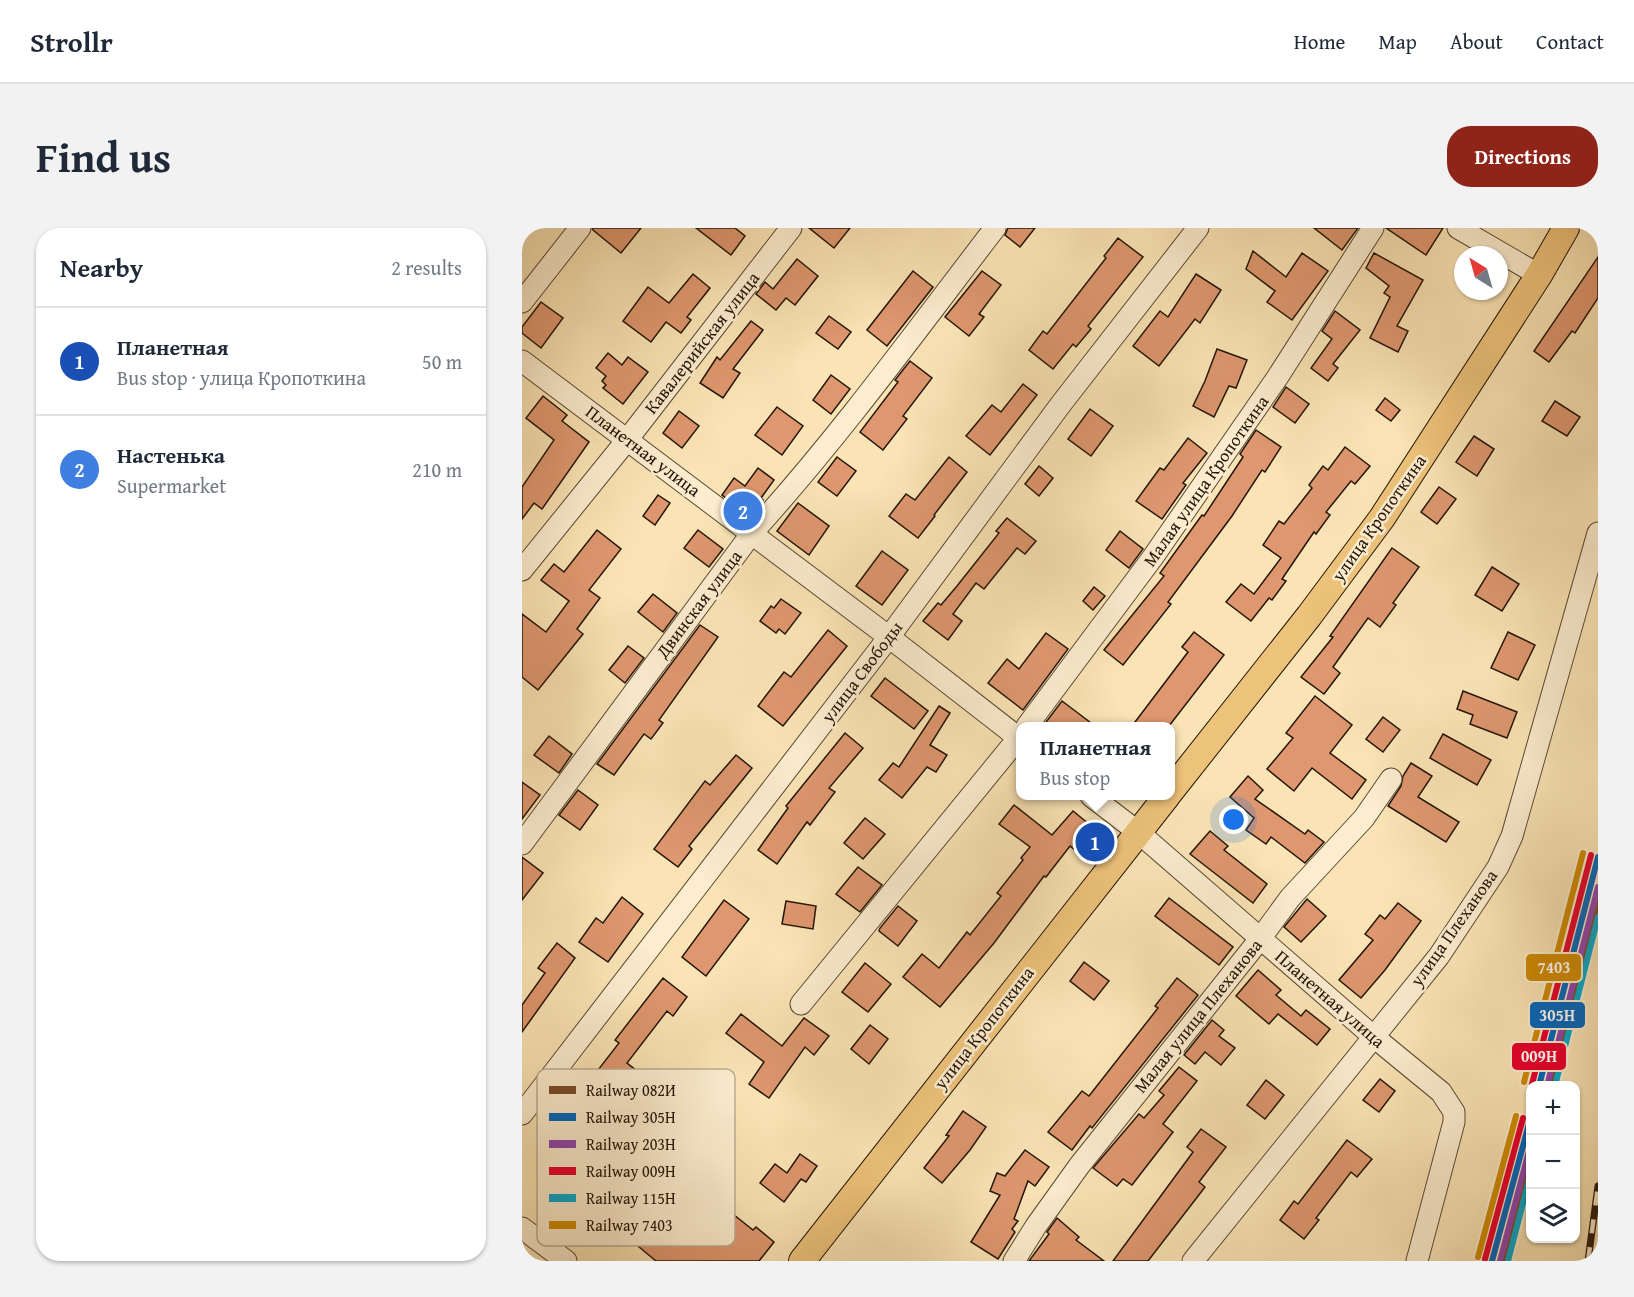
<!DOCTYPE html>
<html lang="en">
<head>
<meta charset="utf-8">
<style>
	:root { --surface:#fff; --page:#f2f2f3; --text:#1f2937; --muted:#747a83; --line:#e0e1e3; --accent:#8f2418 }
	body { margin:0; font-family:"Gentium Book Plus",serif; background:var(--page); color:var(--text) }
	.controls { position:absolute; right:18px; bottom:18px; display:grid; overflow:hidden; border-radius:12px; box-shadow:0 2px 4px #0004 }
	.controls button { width:54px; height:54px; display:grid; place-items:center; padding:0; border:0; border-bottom:2px solid var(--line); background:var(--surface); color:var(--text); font:30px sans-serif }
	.compass { position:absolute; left:932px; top:18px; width:54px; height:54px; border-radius:50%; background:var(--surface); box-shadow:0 2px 4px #0004; rotate:323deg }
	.you { position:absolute; left:712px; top:592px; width:21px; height:21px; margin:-15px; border:4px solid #fff; border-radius:50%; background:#1a73e8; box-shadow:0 0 0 9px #1a73e833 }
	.badge { display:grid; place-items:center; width:39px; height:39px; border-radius:50%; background:var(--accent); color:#fff; font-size:20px; font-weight:700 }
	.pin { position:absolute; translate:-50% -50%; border:3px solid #fff; box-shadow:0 2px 6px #0006 }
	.popup { position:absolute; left:494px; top:494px; width:159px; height:78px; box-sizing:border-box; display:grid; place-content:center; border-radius:12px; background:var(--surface); filter:drop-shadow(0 2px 4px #0005); font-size:20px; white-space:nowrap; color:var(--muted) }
	.popup b { font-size:22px; color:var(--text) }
	.popup::after { content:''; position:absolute; left:50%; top:100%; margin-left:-12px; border:12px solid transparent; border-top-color:var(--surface) }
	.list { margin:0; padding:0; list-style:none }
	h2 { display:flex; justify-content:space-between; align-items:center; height:78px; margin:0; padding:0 24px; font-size:26px }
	h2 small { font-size:20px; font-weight:400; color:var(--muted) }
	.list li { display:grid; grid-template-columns:39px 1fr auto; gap:18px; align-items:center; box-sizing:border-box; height:108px; padding:0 24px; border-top:2px solid var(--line) }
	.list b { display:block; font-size:22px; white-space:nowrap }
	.list p { margin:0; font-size:20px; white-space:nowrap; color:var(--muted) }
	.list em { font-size:20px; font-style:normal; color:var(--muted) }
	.icon { flex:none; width:33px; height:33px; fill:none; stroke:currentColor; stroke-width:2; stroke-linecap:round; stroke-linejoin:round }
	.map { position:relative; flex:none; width:1076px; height:1033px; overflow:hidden; border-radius:24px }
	header { display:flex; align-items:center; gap:36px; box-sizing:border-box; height:84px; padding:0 30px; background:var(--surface); border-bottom:2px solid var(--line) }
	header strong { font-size:28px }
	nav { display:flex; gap:33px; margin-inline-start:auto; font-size:21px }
	.intro { display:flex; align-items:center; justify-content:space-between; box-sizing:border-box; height:144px; padding:0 36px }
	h1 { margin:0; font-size:42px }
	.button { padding:15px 27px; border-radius:24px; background:var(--accent); color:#fff; font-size:21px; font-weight:700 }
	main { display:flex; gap:36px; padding:0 36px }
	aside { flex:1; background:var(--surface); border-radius:24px; box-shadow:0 2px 4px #0004 }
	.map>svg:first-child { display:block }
	.building { fill:#de976e; stroke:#231509; stroke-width:1.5 }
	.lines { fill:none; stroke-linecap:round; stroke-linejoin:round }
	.minor-casing { stroke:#594934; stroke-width:23 }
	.major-casing { stroke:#231509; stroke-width:28 }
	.minor { stroke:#fcedcf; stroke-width:21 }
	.major { stroke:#edc27a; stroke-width:26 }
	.rail-casing { stroke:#231509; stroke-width:7 }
	.rail { stroke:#fcedcf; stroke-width:4.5; stroke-dasharray:14; stroke-linecap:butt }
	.rail-1-casing { stroke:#fcedcf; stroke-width:10 }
	.rail-2-casing { stroke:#fcedcf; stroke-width:10 }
	.rail-3-casing { stroke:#fcedcf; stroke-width:10 }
	.rail-4-casing { stroke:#fcedcf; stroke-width:10 }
	.rail-5-casing { stroke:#fcedcf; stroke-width:10 }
	.rail-6-casing { stroke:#fcedcf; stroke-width:10 }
	.rail-1 { stroke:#7a4b2a; stroke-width:6 }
	.rail-2 { stroke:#0065bd; stroke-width:6 }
	.rail-3 { stroke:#8e44ad; stroke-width:6 }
	.rail-4 { stroke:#e4002b; stroke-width:6 }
	.rail-5 { stroke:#00a9ce; stroke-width:6 }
	.rail-6 { stroke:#cd8902; stroke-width:6 }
	.labels { text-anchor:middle; stroke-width:5; stroke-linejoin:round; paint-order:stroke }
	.street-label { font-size:18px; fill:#231509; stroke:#fcedcf }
	.key { fill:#fcedcf; stroke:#bbac94; stroke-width:1.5 }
	.key-label { font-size:16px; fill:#231509 }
	.line-badge { stroke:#fcedcf; stroke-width:2 }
	.badge-label { font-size:16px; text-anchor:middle; font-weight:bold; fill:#fff }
</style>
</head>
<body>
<header>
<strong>Strollr</strong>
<nav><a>Home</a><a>Map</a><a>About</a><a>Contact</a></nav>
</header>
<div class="intro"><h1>Find us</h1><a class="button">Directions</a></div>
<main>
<aside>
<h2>Nearby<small>2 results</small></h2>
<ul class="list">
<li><span class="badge" style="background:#1a4fb4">1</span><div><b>Планетная</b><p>Bus stop · улица Кропоткина</p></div><em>50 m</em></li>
<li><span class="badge" style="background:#3f7fe0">2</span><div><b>Настенька</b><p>Supermarket</p></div><em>210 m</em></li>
</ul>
</aside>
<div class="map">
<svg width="1076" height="1033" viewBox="0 0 1076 1033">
	<rect width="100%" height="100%" fill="#fae4b5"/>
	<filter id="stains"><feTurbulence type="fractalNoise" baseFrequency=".00333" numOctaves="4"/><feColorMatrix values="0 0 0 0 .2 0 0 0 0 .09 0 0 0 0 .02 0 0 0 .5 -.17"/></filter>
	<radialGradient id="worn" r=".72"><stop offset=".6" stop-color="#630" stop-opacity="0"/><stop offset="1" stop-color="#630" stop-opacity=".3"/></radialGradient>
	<!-- building -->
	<g class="building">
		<polygon points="70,0 119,0 99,25 71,2"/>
		<polygon points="174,0 213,0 223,8 209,27"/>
		<polygon points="287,0 328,0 312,20"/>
		<polygon points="486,0 513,0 498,19 483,7"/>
		<polygon points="792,0 836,0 820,22"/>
		<polygon points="864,0 921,0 904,27"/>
		<polygon points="596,10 621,29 566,98 569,101 554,119 551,116 531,141 507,122 521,103 525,106 584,30 582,28"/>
		<polygon points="731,23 764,49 780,25 806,43 770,92 745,74 753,63 724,41"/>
		<polygon points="852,25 901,52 875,98 886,103 876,124 848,110 868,69 862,65 867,58 844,40"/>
		<polygon points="1076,29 1076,70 1053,105 1050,103 1027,134 1012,123"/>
		<polygon points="275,31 296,48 273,77 264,70 254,82 234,66 243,54 251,61"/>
		<polygon points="391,43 411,59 365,118 345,102"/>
		<polygon points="460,43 479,57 457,86 462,89 447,108 423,89"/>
		<polygon points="171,46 188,60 165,89 169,92 159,105 144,94 129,114 101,93 126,59 147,75"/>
		<polygon points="674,46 699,62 678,95 673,91 637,138 611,118 638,83 646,89"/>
		<polygon points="19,74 41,90 19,120 0,105 0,99"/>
		<polygon points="813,83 838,102 811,136 816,140 806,153 789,140 810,111 800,103"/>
		<polygon points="307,88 329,104 316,121 294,105"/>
		<polygon points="229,93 241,102 211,141 218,145 201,170 178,155 195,129 198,132"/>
		<polygon points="695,121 725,132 714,160 707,158 692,189 671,178 683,153"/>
		<polygon points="86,125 100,137 106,129 126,144 101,176 81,160 84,157 80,153 84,148 74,140"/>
		<polygon points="388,133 410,150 381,188 385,191 361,222 338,204 376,154 373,152"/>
		<polygon points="309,147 328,161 309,186 291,172"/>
		<polygon points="501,156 515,167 468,227 444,208 470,177 479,184"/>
		<polygon points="764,159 787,176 773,195 751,179"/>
		<polygon points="21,168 45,187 40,193 67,214 20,281 12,275 0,291 0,259 32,212 4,190"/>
		<polygon points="863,170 878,182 869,193 854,182"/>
		<polygon points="1033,173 1058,189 1045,208 1020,193"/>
		<polygon points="255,179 281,198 260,227 233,207"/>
		<polygon points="568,181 591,198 569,228 546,211"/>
		<polygon points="157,183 177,198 160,220 141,205"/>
		<polygon points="734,202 759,219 743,244 740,242 710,288 646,374 649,376 601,437 582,422 642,348 638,345 680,287 682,288 721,229 718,226"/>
		<polygon points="952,208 972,221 955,248 934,234"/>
		<polygon points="666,210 685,225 661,255 664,257 640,291 614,273 638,240 642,242"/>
		<polygon points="823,219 848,238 833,256 829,253 804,284 808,287 794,306 792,304 760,351 764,353 750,372 747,370 729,393 704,374 719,356 732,366 759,330 741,317 757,293 762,296 790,260 787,257 801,238 806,242"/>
		<polygon points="315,229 334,243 315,268 296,254"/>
		<polygon points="427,229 445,244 412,287 413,288 396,310 367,288 384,266 393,272"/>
		<polygon points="517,238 531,250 517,268 503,256"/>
		<polygon points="236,240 252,252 239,270 241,272 228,288 200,267 212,250 223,258"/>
		<polygon points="917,259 934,271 915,296 899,284"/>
		<polygon points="136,267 148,275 133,297 121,288"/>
		<polygon points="276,275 307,298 287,327 255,303"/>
		<polygon points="485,290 514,313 503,326 495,320 462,361 454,355 431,386 440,393 426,412 401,393 416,375 419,377 435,358 477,305 474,303"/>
		<polygon points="75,302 99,321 67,362 78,370 55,401 61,406 16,462 0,449 0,386 24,404 47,373 19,352 32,336 42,344"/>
		<polygon points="176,302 201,321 187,339 162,320"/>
		<polygon points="598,303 621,321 607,340 584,322"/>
		<polygon points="870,320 897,339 871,375 874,377 858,399 846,390 811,439 818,445 802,466 779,449 811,409 808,408"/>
		<polygon points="360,323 386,342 360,377 334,358"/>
		<polygon points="970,339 997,356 980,383 953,367"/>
		<polygon points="572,359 583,368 571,382 561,373"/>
		<polygon points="131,366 155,385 141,404 116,384"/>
		<polygon points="259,371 279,385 263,406 257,401 254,405 238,393 249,378 252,380"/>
		<polygon points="178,397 196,409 137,492 141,495 129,511 122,506 92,547 75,536"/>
		<polygon points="306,402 325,418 261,498 236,478 262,444 269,449"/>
		<polygon points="672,404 702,427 647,498 610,498 666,424 660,419"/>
		<polygon points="986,404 1013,417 996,452 969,440"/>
		<polygon points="524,405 546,421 501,482 466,455 485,431 497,441"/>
		<polygon points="106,418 122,430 103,455 87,442"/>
		<polygon points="363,450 406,483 392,501 349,468"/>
		<polygon points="941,463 995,484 985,510 948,496 951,487 935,481"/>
		<polygon points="793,468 830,497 808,525 844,552 830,571 790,540 772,563 745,541 771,510 764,505"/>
		<polygon points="540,473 573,498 521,498"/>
		<polygon points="417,478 428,485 408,517 425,527 414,544 405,539 380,570 357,552 371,535 377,539"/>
		<polygon points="861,489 878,502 861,524 844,511"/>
		<polygon points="323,505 341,520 307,560 313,564 288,597 285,594 255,636 236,622 266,580 264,578"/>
		<polygon points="921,506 969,532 955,557 908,530"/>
		<polygon points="27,508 50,526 37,545 12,527"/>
		<polygon points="214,527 230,540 167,618 170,621 156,639 132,621 183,553 188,557"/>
		<polygon points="889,535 910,548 896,569 937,594 924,614 866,578 879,558 881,548"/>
		<polygon points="726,548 741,562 733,571 783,606 786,602 802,614 783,635 749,609 744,616 724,602 732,590 708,569"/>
		<polygon points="0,554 18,567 0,591"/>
		<polygon points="56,562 76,577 58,602 37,587"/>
		<polygon points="492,577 530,607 551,583 573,601 554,623 548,618 524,649 522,648 472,715 418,779 381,749 400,726 417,740 445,704 448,707 479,668 475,665 501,632 499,630 508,619 477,596"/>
		<polygon points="343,590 363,606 341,631 322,615"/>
		<polygon points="688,603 706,618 702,622 745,656 731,675 668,626"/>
		<polygon points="0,629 21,645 0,672"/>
		<polygon points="336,639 360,657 338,684 314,666"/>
		<polygon points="100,669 121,686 86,734 57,714 74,690 81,695"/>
		<polygon points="647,670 711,719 697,737 633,688"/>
		<polygon points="785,671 804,688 779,714 762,699"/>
		<polygon points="202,672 227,691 184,748 160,729"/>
		<polygon points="264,673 294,678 291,701 260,696"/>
		<polygon points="876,675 899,693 863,742 839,770 817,752 851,712 843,706 858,687 863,691"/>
		<polygon points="376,678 395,693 376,718 357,703 358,700"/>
		<polygon points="35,715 53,730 0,804 0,777 23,745 16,740"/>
		<polygon points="562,734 587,753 572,772 548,753"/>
		<polygon points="343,735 369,756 346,784 320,764"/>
		<polygon points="736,742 759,762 754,767 779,788 784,782 808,801 795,817 756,786 747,796 714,768"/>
		<polygon points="141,750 165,769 151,788 145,783 105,835 149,869 122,904 145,922 126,948 182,993 197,975 231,1002 234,999 252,1014 237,1033 134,1033 105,1009 125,984 83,952 68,971 39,949 71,907 42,886 97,815 93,812"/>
		<polygon points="655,750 676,767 570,900 568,898 550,922 526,904 560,863 567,868 636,780 633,778"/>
		<polygon points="219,786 260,818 282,790 307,808 292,827 283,819 247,870 227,856 242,834 204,805"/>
		<polygon points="690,792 702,802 697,808 713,820 699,837 683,824 673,836 662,827"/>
		<polygon points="348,797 366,811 347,836 329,821"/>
		<polygon points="657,839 675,853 641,896 651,904 610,957 601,951 595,958 571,940 617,886 622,890 642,867 637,863"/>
		<polygon points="858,851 873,863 857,884 841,872"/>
		<polygon points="744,852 762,867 743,891 725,877"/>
		<polygon points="441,883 464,899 448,922 420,955 402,940 427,908 424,907"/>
		<polygon points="679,901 704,919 677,954 683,959 626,1033 591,1033 671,924 665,919"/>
		<polygon points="825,912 850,931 835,949 829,944 794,990 797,992 782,1011 758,992 772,973 776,976"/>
		<polygon points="503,922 527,939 513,958 506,953 492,991 496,993 490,1001 493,1004 476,1031 449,1014 478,967 468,963 475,945 483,948"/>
		<polygon points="278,926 295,938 284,954 279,951 262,974 238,955 253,936 265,945"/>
		<polygon points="535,990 557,1009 554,1012 582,1033 507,1033 527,1006 525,1004"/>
	</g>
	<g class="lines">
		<!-- minor casing -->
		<g class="minor-casing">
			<g id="minor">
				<polyline points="936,0 1017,47"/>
				<polyline points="0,74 58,0"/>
				<polyline points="0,133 367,409 498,511"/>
				<polyline points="0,342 105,212 269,0"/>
				<polyline points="505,498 631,329 755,150 851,0"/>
				<polyline points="569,568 616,604 852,809 919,864 932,884 932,894 895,1033"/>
				<path d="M0,616l230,-311c87,-96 164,-202 243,-305"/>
				<polyline points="279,776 498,508"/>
				<polyline points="0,886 367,409 539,176 676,0"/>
				<polyline points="0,1000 44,1033"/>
				<polyline points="492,1033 514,998 557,938 738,711 768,670 842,590 869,551"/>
				<polyline points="671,1033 917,728 976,639 990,608 1076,305"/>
			</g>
		</g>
		<!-- major casing -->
		<g class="major-casing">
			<g id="major">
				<polyline points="648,564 787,388 860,290 1017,47 1044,0"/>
				<polyline points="280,1033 645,568"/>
			</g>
		</g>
		<!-- minor -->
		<use href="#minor" class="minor"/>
		<!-- major -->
		<use href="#major" class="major"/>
		<!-- rail casing -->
		<g class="rail-casing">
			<polyline id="rail" points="1066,1033 1076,958"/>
		</g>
		<!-- rail -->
		<use href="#rail" class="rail"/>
		<!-- rail-1 casing -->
		<g class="rail-1-casing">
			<g id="rail-1">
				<polyline points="1028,858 1076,673"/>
				<polyline points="981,1033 1008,933"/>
			</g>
		</g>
		<!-- rail-2 casing -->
		<g class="rail-2-casing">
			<g id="rail-2">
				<polyline points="1017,858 1076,629"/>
				<polyline points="970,1033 1008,892"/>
			</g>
		</g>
		<!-- rail-3 casing -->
		<g class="rail-3-casing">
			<g id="rail-3">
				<polyline points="1025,858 1076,659"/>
				<polyline points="978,1033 1008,919"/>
			</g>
		</g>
		<!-- rail-4 casing -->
		<g class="rail-4-casing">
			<g id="rail-4">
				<polyline points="1010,856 1069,627"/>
				<polyline points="963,1031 1001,890"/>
			</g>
		</g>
		<!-- rail-5 casing -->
		<g class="rail-5-casing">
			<g id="rail-5">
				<polyline points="1033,858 1076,689"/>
				<polyline points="986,1033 1008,948"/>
			</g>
		</g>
		<!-- rail-6 casing -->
		<g class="rail-6-casing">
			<g id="rail-6">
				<polyline points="1002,854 1061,625"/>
				<polyline points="956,1029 994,888"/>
			</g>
		</g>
		<!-- rail-1 -->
		<use href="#rail-1" class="rail-1"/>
		<!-- rail-2 -->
		<use href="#rail-2" class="rail-2"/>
		<!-- rail-3 -->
		<use href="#rail-3" class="rail-3"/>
		<!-- rail-4 -->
		<use href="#rail-4" class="rail-4"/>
		<!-- rail-5 -->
		<use href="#rail-5" class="rail-5"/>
		<!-- rail-6 -->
		<use href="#rail-6" class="rail-6"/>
	</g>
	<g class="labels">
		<!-- street labels -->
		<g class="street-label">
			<text transform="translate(180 115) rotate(-52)" y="6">Кавалерийская улица</text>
			<text transform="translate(121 223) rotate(37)" y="6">Планетная улица</text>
			<text transform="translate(684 253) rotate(-55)" y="6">Малая улица Кропоткина</text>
			<text transform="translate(857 290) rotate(-55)" y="6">улица Кропоткина</text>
			<text transform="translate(177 376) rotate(-53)" y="6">Двинская улица</text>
			<text transform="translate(340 444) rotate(-53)" y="6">улица Свободы</text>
			<text transform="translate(932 700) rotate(-55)" y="6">улица Плеханова</text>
			<text transform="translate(808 771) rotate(41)" y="6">Планетная улица</text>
			<text transform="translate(676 788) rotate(-51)" y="6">Малая улица Плеханова</text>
			<text transform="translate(462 800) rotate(-52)" y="6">улица Кропоткина</text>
		</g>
	</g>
	<!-- legend -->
	<rect x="15" y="841" width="198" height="177" rx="9" class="key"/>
	<rect x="27" y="858" width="27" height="8" fill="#7a4b2a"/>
	<rect x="27" y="885" width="27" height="8" fill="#0065bd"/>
	<rect x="27" y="912" width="27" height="8" fill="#8e44ad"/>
	<rect x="27" y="939" width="27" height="8" fill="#e4002b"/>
	<rect x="27" y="966" width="27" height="8" fill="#00a9ce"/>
	<rect x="27" y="993" width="27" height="8" fill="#cd8902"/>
	<g class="key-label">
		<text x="64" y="868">Railway 082И</text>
		<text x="64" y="895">Railway 305Н</text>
		<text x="64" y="922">Railway 203Н</text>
		<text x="64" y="949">Railway 009Н</text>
		<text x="64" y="976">Railway 115Н</text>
		<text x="64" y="1003">Railway 7403</text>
	</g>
	<g class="line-badge">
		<rect x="1003" y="725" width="57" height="29" rx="6" fill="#cd8902"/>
		<rect x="1007" y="773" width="57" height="28" rx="6" fill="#0065bd"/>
		<rect x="989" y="814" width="56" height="29" rx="6" fill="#e4002b"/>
	</g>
	<g class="badge-label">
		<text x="1032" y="745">7403</text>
		<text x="1035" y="793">305Н</text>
		<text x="1017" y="834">009Н</text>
	</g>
	<rect width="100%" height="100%" filter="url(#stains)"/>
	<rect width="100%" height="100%" fill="url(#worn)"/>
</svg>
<div class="controls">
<button>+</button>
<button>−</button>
<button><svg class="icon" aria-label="layers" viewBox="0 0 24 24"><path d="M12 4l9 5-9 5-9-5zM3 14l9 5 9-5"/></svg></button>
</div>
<svg class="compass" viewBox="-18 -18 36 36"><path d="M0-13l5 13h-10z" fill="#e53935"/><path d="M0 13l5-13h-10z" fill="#747a83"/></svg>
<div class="you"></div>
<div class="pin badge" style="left:573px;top:614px;background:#1a4fb4">1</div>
<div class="popup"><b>Планетная</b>Bus stop</div>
<div class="pin badge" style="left:221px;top:283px;background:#3f7fe0">2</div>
</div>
</main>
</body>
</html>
